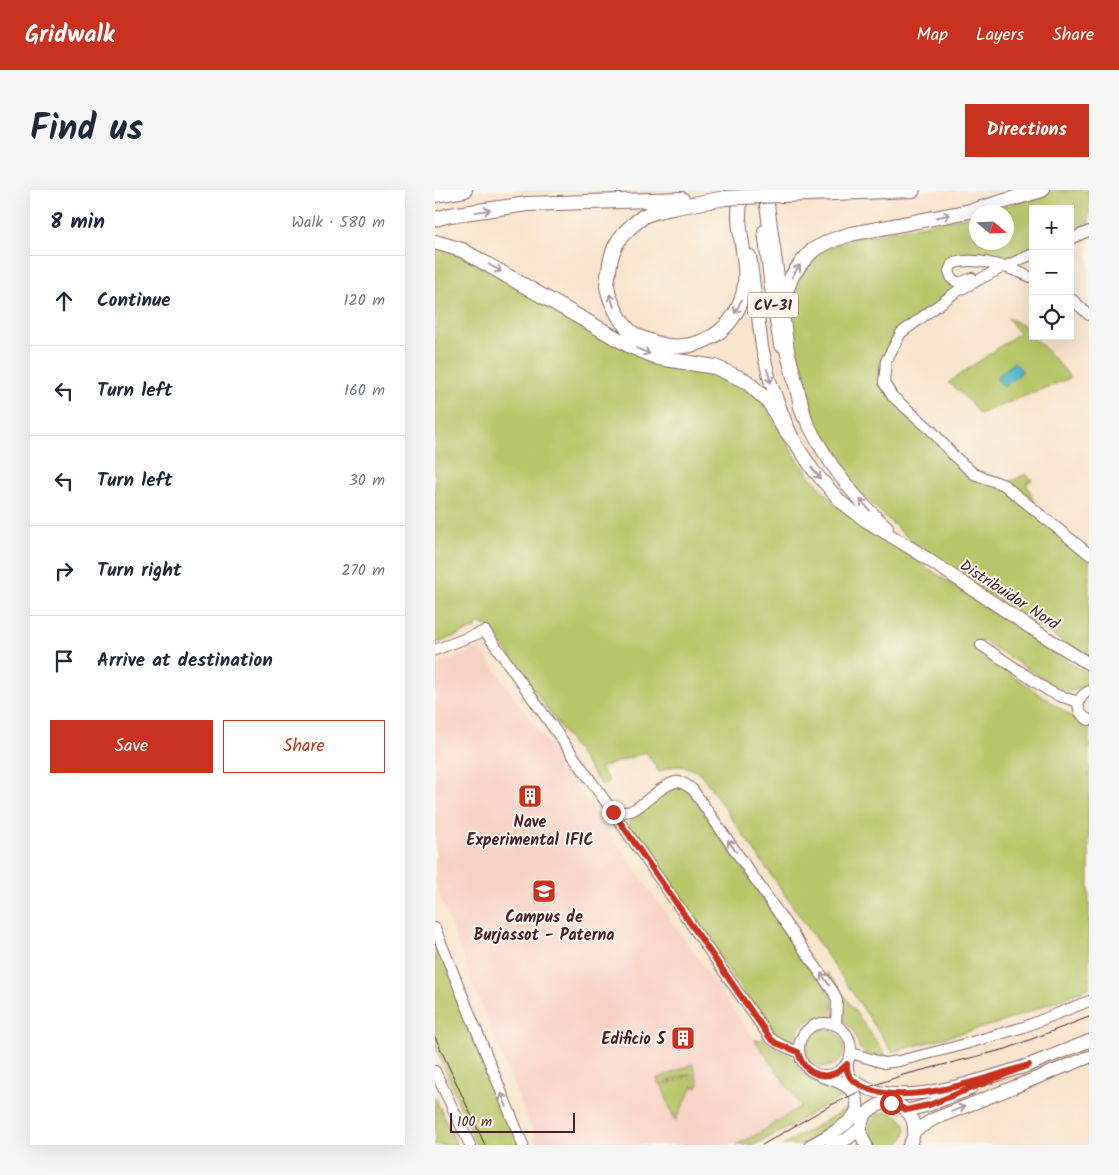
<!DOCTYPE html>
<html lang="en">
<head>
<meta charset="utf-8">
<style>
	:root { --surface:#fff; --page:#f6f6f7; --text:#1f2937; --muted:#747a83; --line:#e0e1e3; --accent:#c8321e }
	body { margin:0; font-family:Kalam,sans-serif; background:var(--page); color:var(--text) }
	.controls { position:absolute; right:15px; top:15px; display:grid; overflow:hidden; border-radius:0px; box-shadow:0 5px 20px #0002 }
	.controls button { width:45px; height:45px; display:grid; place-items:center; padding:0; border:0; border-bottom:1px solid var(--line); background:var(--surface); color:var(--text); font:25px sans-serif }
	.compass { position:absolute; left:534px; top:15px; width:45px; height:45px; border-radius:50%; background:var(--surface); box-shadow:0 5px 20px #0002; rotate:109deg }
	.scale { position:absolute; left:15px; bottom:12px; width:125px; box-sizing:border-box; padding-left:5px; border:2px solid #4a1f2b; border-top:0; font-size:14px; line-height:18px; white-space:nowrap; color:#4a1f2b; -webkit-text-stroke:4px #fbf7ec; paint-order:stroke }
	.stop { position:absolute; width:15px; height:15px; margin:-11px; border:4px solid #c8321e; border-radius:50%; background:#fff }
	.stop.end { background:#c8321e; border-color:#fff; box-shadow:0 1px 5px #0008 }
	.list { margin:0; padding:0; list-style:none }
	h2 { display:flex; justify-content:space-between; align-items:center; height:65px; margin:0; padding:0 20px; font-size:21px }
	h2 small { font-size:16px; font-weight:400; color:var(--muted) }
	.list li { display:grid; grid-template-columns:32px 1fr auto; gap:15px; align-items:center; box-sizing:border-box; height:90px; padding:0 20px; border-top:1px solid var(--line) }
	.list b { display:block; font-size:19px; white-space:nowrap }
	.list em { font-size:16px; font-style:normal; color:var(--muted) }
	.actions { display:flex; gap:10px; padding:15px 20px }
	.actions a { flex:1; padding:11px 0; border:1px solid var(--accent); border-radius:0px; text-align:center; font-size:18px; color:var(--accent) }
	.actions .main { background:var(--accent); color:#fff }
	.icon { flex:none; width:28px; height:28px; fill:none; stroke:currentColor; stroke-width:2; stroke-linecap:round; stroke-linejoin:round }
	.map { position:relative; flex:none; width:654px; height:955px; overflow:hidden; border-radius:0px }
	header { display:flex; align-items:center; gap:30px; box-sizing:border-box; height:70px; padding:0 25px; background:var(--accent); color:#fff }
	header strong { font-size:24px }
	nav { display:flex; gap:28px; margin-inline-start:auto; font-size:18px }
	.intro { display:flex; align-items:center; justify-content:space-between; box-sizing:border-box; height:120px; padding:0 30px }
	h1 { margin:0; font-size:35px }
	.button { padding:12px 22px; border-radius:0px; background:var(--accent); color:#fff; font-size:18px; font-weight:700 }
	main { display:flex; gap:30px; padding:0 30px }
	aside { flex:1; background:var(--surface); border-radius:0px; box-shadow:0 5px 20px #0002 }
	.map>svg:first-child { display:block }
	.built { fill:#f7d1c6 }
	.green { fill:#b7c669; stroke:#80724a }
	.water { fill:#4cb4cb; stroke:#4b6a7b }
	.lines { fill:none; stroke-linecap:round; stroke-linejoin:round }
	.minor-casing { stroke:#866463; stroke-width:12 }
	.major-casing { stroke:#866463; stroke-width:14 }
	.highway-casing { stroke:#866463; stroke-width:16 }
	.minor { stroke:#fff; stroke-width:10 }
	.major { stroke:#fff; stroke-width:12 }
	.highway { stroke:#fff; stroke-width:14 }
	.tram { stroke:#4a1f2b; stroke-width:1 }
	.highway-bridge-casing { stroke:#866463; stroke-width:16; stroke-linecap:butt }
	.highway-bridge { stroke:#fff; stroke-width:14 }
	.oneway { stroke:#ae9aa0 }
	.route { stroke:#c8321e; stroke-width:6 }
	.labels { text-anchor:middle; stroke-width:4; stroke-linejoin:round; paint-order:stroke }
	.shield { fill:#fbf7ec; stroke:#7f6065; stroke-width:1 }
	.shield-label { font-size:15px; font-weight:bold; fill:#4a1f2b }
	.street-label { font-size:16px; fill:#4a1f2b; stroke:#fbf7ec }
	.poi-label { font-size:16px; font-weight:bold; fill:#4a1f2b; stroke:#fbf7ec }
</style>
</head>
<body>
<header>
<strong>Gridwalk</strong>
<nav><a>Map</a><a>Layers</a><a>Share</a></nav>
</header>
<div class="intro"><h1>Find us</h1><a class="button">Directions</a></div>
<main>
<aside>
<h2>8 min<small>Walk · 580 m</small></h2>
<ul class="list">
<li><svg class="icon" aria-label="ahead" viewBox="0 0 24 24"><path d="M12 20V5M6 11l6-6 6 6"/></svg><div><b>Continue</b></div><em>120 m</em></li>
<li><svg class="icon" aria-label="left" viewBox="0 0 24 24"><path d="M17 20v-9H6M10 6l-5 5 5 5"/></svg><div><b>Turn left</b></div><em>160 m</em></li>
<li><svg class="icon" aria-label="left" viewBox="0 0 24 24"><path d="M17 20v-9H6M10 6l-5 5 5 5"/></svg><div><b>Turn left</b></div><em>30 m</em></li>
<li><svg class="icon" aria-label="right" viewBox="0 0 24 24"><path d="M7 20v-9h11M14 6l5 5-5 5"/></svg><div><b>Turn right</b></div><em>270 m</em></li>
<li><svg class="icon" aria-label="arrive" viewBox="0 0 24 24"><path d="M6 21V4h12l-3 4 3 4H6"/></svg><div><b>Arrive at destination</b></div></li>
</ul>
<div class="actions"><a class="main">Save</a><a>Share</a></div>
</aside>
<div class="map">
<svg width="654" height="955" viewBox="0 0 654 955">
	<rect width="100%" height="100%" fill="#fbf7ec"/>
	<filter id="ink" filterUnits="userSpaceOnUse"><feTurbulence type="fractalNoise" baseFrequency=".02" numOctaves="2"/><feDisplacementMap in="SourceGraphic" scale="10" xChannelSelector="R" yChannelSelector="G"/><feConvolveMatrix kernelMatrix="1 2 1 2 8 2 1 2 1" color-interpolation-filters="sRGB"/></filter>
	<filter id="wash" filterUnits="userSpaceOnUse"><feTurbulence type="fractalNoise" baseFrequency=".0096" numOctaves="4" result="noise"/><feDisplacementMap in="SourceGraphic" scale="20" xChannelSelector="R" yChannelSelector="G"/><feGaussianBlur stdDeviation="1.12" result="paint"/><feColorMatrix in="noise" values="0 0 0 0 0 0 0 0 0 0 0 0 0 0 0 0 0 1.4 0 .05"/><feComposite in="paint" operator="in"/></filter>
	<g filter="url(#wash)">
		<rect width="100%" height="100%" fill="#f6e4cc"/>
		<!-- built -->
		<polygon class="built" points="45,458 366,916 321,945 301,955 103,955 53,833 0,694 0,476"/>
		<!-- green -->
		<g class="green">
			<path d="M621,0h33v39l-19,8v-28h-37v43c-5,2 -13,7 -19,7 -3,0 -8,-2 -11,-3 -16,-3 -48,-11 -57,7 -6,10 1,20 7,29l-63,56 -4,41 71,72 48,25 84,70v102l-100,-63 -80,-56 -48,-45 -27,-35 -22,-37 -24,-91 3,-40 10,-19 15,-16 19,-11 21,-7 120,-23 1,27h30v-30h-21z"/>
			<path d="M0,56l29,11 185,104 28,7 35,4 26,12 19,13 11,14 24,40 17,24 25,27 21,18 48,31 123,84 63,39v11l-19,7 -14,-5 -72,-46 -13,6 109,75 9,7v259l-86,34 -74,20 -35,9 -3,-1 -56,-83 -134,-193c-14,-9 -27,-11 -42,-2l-13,-20 -46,16 9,13 -6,4h-2l-109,-155 -3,-4 -11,-2 -1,1 -1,3 -41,16z"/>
			<polygon points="573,128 596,139 592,144 605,153 627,177 635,188 544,224 536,213 516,194 513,193 584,143"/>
			<polygon points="591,284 597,290 591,293 601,316 572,293"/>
			<path d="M242,595l9,3 144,206 3,6 -1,17c-18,-3 -35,7 -39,26 -8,0 -14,-5 -21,-10l-143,-206 1,-8 4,-6 38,-26z"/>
			<polygon points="0,749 83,955 41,955 0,855"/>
			<polygon points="393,783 453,868 446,867 429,863 425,859 419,842 407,828 407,814 404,804 391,784"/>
			<circle cx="390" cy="858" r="19"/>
			<polygon points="328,849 338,857 351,862 360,870 363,877 367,882 373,887 415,903 381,920 355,937 319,955 301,955 321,945 366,916 320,850"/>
			<polygon points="258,874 262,885 256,886 255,883 224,895 222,889"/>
			<polygon points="254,885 255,889 262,887 264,894 262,898 258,896 240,931 227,896"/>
			<polygon points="0,907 22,955 0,955"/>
			<polygon points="419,916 417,922 380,949 367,955 348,955 411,919"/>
			<path d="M450,922c20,1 28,19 13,33h-21c-13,-12 -9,-28 8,-33z"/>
		</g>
		<!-- water -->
		<polygon class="water" points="579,172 588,181 569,197 561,188"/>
	</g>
	<g filter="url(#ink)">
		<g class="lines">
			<!-- minor casing -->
			<g class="minor-casing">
				<g id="minor">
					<polyline points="635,49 654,41"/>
					<polyline points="598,64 568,77 521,102 466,143 451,171 449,193 457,206 496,240 519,266 539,284 569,295 654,364"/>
					<path d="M537,88l-13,5 -7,-4 -3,-8 3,-7c23,-9 59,4 81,14"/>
					<polyline points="635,108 639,111 654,125"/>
					<polyline points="546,455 614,501 624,506 644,512"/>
					<path d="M0,460l50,-19 128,181 157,226c9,7 18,10 28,14"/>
					<path d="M654,501c-14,7 -14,22 0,29"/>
					<path d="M178,622c7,0 14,1 20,-2 12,-6 30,-26 43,-28 6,-1 12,4 17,8l141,203 3,8 -1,24"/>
					<polyline points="0,738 88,955"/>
					<circle cx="390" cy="859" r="26"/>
					<polyline points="416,863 449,873 464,871 516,858 589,837 654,811"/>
					<polyline points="0,881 35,955"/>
				</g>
			</g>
			<!-- major casing -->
			<g class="major-casing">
				<g id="major">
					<polyline points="329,41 337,106 345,155"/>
					<polyline points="315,66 327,157 335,191 351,233 359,251 378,280 406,312 428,329 479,360 596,438 654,474"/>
					<path d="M365,217c20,45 49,87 87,120"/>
					<path d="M412,874c-1,11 4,16 13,21 42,25 125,-7 169,-20"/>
					<polyline points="586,878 654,851"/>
					<polyline points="471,921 494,915 535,899"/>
					<polyline points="479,941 499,929 654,867"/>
					<path d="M376,955c10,-5 35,-19 42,-28 7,-8 5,-21 -3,-28 -7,-7 -18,-10 -28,-13"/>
					<polyline points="397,955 412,949 426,938"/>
					<path d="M431,955c-21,-34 31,-60 46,-26 4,9 2,18 -3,26"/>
				</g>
			</g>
			<!-- highway casing -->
			<g class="highway-casing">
				<g id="highway">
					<polyline points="330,0 352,160 369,226"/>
					<polyline points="0,5 30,0"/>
					<polyline points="346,5 478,0"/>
					<path d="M290,8c-16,3 -32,6 -48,9 -11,2 -24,4 -33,9 -3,2 -6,5 -9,7 -17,14 -24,26 -26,48 -1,5 -2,11 -2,15 2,14 13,35 22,44 6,6 16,10 24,12 33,12 71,-2 86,-36 14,-30 1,-58 0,-89 0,-9 1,-18 2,-27"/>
					<polyline points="0,29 15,25 92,14 247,9"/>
					<polyline points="0,52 27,60 195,156 224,168 280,177 311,191 334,212 347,235 359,251"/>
					<polyline points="348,127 352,99 357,86 367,72 378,60 395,51 416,44 540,20 607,0"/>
				</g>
			</g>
			<!-- minor -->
			<use href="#minor" class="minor"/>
			<!-- major -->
			<use href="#major" class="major"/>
			<!-- highway -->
			<use href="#highway" class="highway"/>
			<!-- tram -->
			<g class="tram">
				<polyline points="0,847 50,955"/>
				<polyline points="327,955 394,916 434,897 468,885 571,859 654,827"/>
			</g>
			<!-- highway-bridge casing -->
			<g class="highway-bridge-casing">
				<polyline id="highway-bridge" points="290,8 346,5"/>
			</g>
			<!-- highway-bridge -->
			<use href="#highway-bridge" class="highway-bridge"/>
		</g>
		<!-- one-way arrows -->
		<defs><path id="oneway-shaft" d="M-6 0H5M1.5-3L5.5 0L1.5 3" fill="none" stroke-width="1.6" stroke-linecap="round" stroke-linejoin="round" transform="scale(1.25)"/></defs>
		<g class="oneway">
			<use href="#oneway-shaft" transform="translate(48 21) rotate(-8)"/>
			<use href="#oneway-shaft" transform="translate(508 26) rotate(-11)"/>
			<use href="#oneway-shaft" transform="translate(60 78) rotate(30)"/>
			<use href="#oneway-shaft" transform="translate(361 81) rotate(-56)"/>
			<use href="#oneway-shaft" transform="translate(177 111) rotate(-109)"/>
			<use href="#oneway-shaft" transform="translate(303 117) rotate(116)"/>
			<use href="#oneway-shaft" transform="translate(208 161) rotate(23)"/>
			<use href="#oneway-shaft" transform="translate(334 186) rotate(74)"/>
			<use href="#oneway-shaft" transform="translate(381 283) rotate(51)"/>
			<use href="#oneway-shaft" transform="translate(430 315) rotate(-132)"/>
			<use href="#oneway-shaft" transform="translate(297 656) rotate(-125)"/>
			<use href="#oneway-shaft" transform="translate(390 789) rotate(-125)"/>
			<use href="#oneway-shaft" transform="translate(69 910) rotate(-112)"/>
			<use href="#oneway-shaft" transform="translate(523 919) rotate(-22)"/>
		</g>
	</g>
	<g class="lines" filter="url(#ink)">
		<!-- route -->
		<path class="route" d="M178,622l157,226 6,5 22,9c7,24 30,32 49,12 -1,11 4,16 13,21 42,25 125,-7 169,-20l-100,40 -23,5 -7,-4 -8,-3"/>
	</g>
	<!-- icons -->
	<defs>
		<g id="building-square" transform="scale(1.25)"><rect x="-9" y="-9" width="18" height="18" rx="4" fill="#c8321e" stroke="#fbf7ec"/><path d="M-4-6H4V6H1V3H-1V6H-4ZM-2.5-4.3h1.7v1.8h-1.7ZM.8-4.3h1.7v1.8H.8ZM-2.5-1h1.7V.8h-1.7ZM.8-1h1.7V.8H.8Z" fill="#fff"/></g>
		<g id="university-square" transform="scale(1.25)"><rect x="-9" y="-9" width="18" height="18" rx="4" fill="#c8321e" stroke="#fbf7ec"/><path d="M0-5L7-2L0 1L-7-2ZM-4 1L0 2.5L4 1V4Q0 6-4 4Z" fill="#fff"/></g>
	</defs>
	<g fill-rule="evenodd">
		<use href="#building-square" x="95" y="606"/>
		<use href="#university-square" x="109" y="701"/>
		<use href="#building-square" x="248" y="848"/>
	</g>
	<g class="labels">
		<!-- shield labels -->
		<rect class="shield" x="313" y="102.5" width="50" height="25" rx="4"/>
		<g class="shield-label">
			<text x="338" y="120">CV-31</text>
		</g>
		<!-- street labels -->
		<g class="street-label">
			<text transform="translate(575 404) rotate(33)" y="6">Distribuïdor Nord</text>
		</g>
		<!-- poi labels -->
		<g class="poi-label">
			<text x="95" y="637">Nave<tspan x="95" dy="18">Experimental IFIC</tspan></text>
			<text x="109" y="732">Campus de<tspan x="109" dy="18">Burjassot - Paterna</tspan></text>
			<text x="230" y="854" text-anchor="end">Edificio 5</text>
		</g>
	</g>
</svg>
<div class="controls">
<button>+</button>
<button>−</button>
<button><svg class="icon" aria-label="locate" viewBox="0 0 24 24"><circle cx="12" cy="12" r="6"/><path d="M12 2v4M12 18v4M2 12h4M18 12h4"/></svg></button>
</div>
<svg class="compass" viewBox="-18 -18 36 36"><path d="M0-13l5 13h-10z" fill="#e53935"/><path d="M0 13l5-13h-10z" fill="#747a83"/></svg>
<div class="scale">100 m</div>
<div class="stop" style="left:456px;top:913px"></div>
<div class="stop end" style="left:178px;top:622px"></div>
</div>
</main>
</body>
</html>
